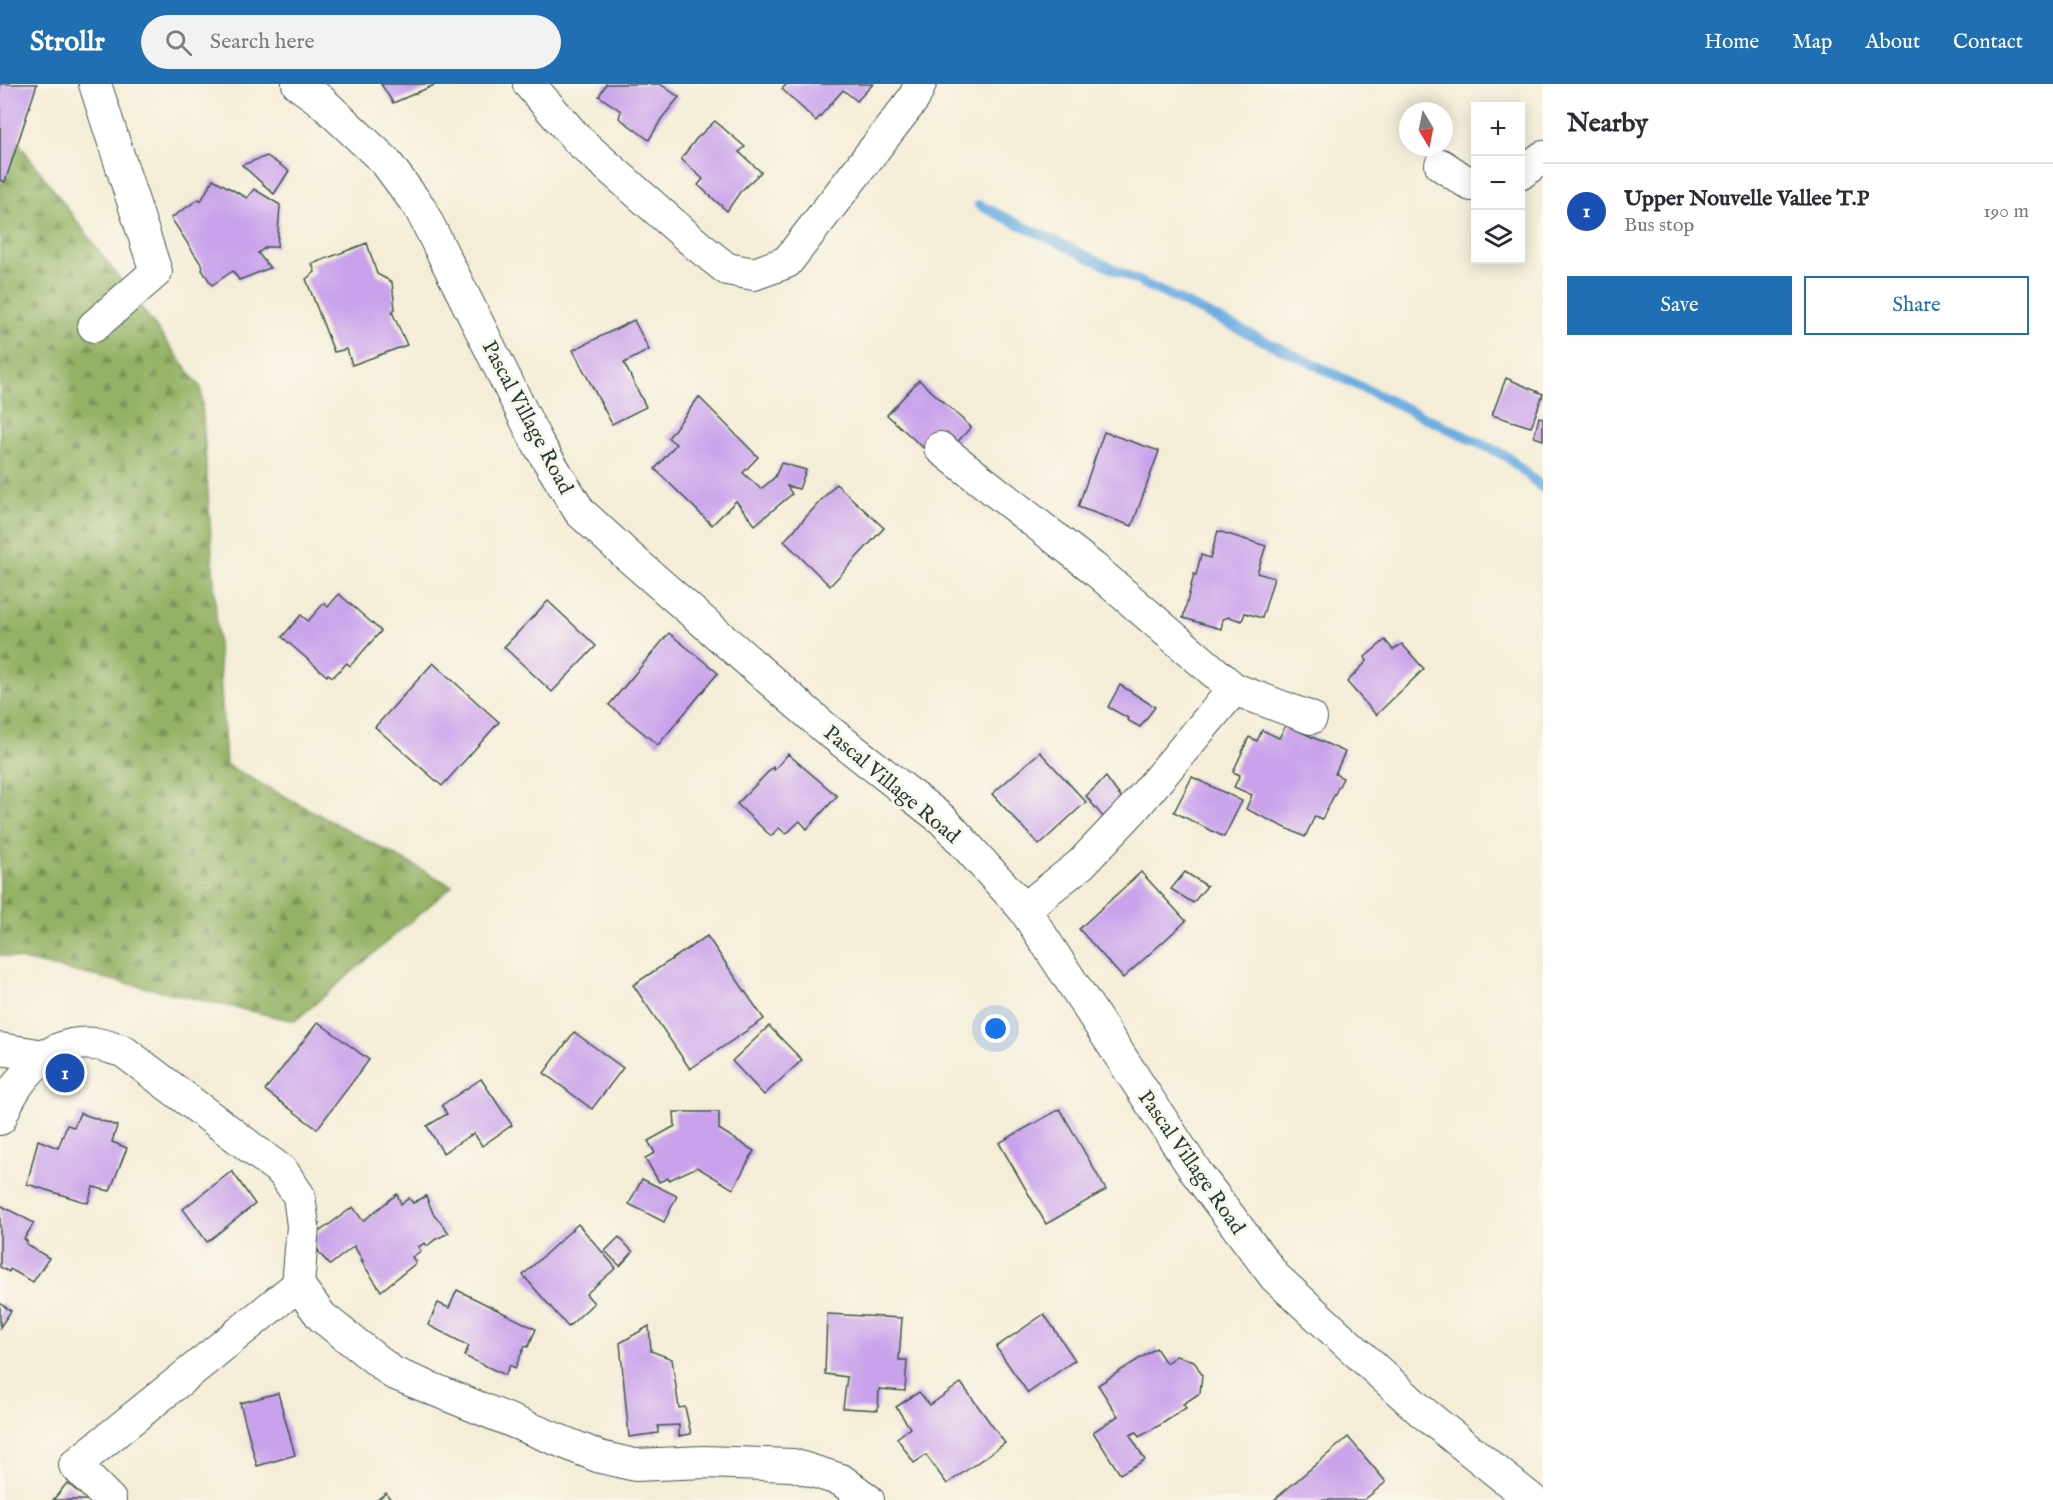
<!DOCTYPE html>
<html lang="en">
<head>
<meta charset="utf-8">
<style>
	:root { --surface:#fff; --page:#f2f2f3; --text:#2b2b33; --muted:#7c7c81; --line:#e1e1e2; --accent:#1f6fb2 }
	body { margin:0; font-family:"IM FELL English",serif; background:var(--page); color:var(--text) }
	.controls { position:absolute; right:18px; top:18px; display:grid; overflow:hidden; border-radius:0px; box-shadow:0 3px 15px #0003 }
	.controls button { width:54px; height:54px; display:grid; place-items:center; padding:0; border:0; border-bottom:2px solid var(--line); background:var(--surface); color:var(--text); font:30px sans-serif }
	.compass { position:absolute; left:1399px; top:18px; width:54px; height:54px; border-radius:50%; background:var(--surface); box-shadow:0 3px 15px #0003; rotate:170deg }
	.you { position:absolute; left:996px; top:945px; width:21px; height:21px; margin:-15px; border:4px solid #fff; border-radius:50%; background:#1a73e8; box-shadow:0 0 0 9px #1a73e833 }
	.badge { display:grid; place-items:center; width:39px; height:39px; border-radius:50%; background:var(--accent); color:#fff; font-size:20px; font-weight:700 }
	.pin { position:absolute; translate:-50% -50%; border:3px solid #fff; box-shadow:0 2px 6px #0006 }
	.list { margin:0; padding:0; list-style:none }
	h2 { display:flex; justify-content:space-between; align-items:center; height:78px; margin:0; padding:0 24px; font-size:26px }
	h2 small { font-size:20px; font-weight:400; color:var(--muted) }
	.list li { display:grid; grid-template-columns:39px 1fr auto; gap:18px; align-items:center; box-sizing:border-box; height:96px; padding:0 24px; border-top:2px solid var(--line) }
	.list b { display:block; font-size:22px; white-space:nowrap }
	.list p { margin:0; font-size:20px; white-space:nowrap; color:var(--muted) }
	.list em { font-size:20px; font-style:normal; color:var(--muted) }
	.actions { display:flex; gap:12px; padding:18px 24px }
	.actions a { flex:1; padding:14px 0; border:2px solid var(--accent); border-radius:0px; text-align:center; font-size:21px; color:var(--accent) }
	.actions .main { background:var(--accent); color:#fff }
	.icon { flex:none; width:33px; height:33px; fill:none; stroke:currentColor; stroke-width:2; stroke-linecap:round; stroke-linejoin:round }
	.map { position:relative; flex:none; width:1543px; height:1416px; overflow:hidden }
	header { display:flex; align-items:center; gap:36px; box-sizing:border-box; height:84px; padding:0 30px; background:var(--accent); color:#fff }
	header strong { font-size:28px }
	nav { display:flex; gap:33px; margin-inline-start:auto; font-size:21px }
	.search { width:420px; height:54px; background:var(--page); display:flex; align-items:center; gap:15px; box-sizing:border-box; padding:0 21px; border-radius:33px; color:var(--muted); font-size:22px }
	main { display:flex }
	aside { flex:1; background:var(--surface) }
	.map>svg:first-child { display:block }
	.forest { fill:url(#forest-firs); stroke:#5a784c; stroke-width:1.5 }
	.lines { fill:none; stroke-linecap:round; stroke-linejoin:round }
	.stream { stroke:#6daee1; stroke-width:10 }
	.building { fill:#c9a2eb }
	.minor-casing { stroke:#3f574c; stroke-width:34 }
	.minor { stroke:#fff; stroke-width:32 }
	.labels { text-anchor:middle; stroke-width:6; stroke-linejoin:round; paint-order:stroke }
	.street-label { font-size:21px; fill:#1f3d34; stroke:#fbf7ec }
</style>
</head>
<body>
<header>
<strong>Strollr</strong>
<div class="search"><svg class="icon" aria-label="search" viewBox="0 0 24 24"><circle cx="10" cy="10" r="6"/><path d="M15 15l6 6"/></svg>Search here</div>
<nav><a>Home</a><a>Map</a><a>About</a><a>Contact</a></nav>
</header>
<main>
<div class="map">
<svg width="1543" height="1416" viewBox="0 0 1543 1416">
	<defs>
		<pattern id="forest-firs" width="22" height="20" patternUnits="userSpaceOnUse" patternTransform="scale(1.5)"><rect width="22" height="20" fill="#94b265"/><path d="M5 1l3.5 6h-7zM16 11l3.5 6h-7z" fill="#789254"/></pattern>
	</defs>
	<rect width="100%" height="100%" fill="#fbf7ec"/>
	<filter id="ink" filterUnits="userSpaceOnUse"><feTurbulence type="fractalNoise" baseFrequency=".0167" numOctaves="2"/><feDisplacementMap in="SourceGraphic" scale="12" xChannelSelector="R" yChannelSelector="G"/><feConvolveMatrix kernelMatrix="1 2 1 2 8 2 1 2 1" color-interpolation-filters="sRGB"/></filter>
	<filter id="wash" filterUnits="userSpaceOnUse"><feTurbulence type="fractalNoise" baseFrequency=".008" numOctaves="4" result="noise"/><feDisplacementMap in="SourceGraphic" scale="24" xChannelSelector="R" yChannelSelector="G"/><feGaussianBlur stdDeviation="1.35" result="paint"/><feColorMatrix in="noise" values="0 0 0 0 0 0 0 0 0 0 0 0 0 0 0 0 0 1.4 0 .05"/><feComposite in="paint" operator="in"/></filter>
	<g filter="url(#wash)">
		<rect width="100%" height="100%" fill="#f4edd7"/>
		<!-- forest -->
		<polygon class="forest" points="0,34 201,304 226,681 452,802 295,937 0,871"/>
		<g class="lines">
			<!-- stream -->
			<polyline class="stream" points="979,121 1506,372 1543,404"/>
		</g>
		<g id="blocks">
			<!-- building -->
			<g class="building">
				<polygon points="0,0 37,0 5,98 0,96"/>
				<polygon points="381,0 437,0 393,19"/>
				<polygon points="606,0 660,0 679,13 662,34 649,56 619,34 621,27 599,12"/>
				<polygon points="787,0 873,0 857,17 843,6 816,37 782,5"/>
				<polygon points="715,37 745,63 739,68 761,88 740,108 727,127 698,101 703,95 681,75 696,55"/>
				<polygon points="267,72 289,87 274,110 242,81"/>
				<polygon points="213,95 247,114 254,105 280,121 277,163 266,163 258,169 270,184 239,196 233,187 212,201 202,186 203,183 171,134 199,115 201,117"/>
				<polygon points="367,159 377,190 392,198 395,225 392,228 407,261 352,281 347,265 334,268 306,195 315,188 312,180"/>
				<polygon points="634,236 649,266 624,279 646,323 612,340 573,266"/>
				<polygon points="1506,294 1543,310 1531,343 1492,331"/>
				<polygon points="919,296 971,343 939,378 887,331"/>
				<polygon points="699,313 758,373 743,389 761,405 775,393 781,379 806,386 799,405 787,402 792,410 755,441 736,417 712,441 655,385 676,360 668,354"/>
				<polygon points="1539,333 1543,334 1543,356 1534,353"/>
				<polygon points="1104,348 1159,367 1132,442 1078,423"/>
				<polygon points="836,400 884,444 830,502 784,457"/>
				<polygon points="1218,447 1266,462 1257,489 1274,494 1262,534 1245,529 1242,537 1229,533 1223,535 1221,545 1183,534 1194,490 1196,491 1201,471 1210,474"/>
				<polygon points="339,510 381,547 350,582 347,579 333,593 328,590 327,592 282,553 301,531 308,537 324,519 328,523"/>
				<polygon points="548,517 596,562 552,608 504,563"/>
				<polygon points="669,549 718,589 658,661 609,621"/>
				<polygon points="1385,556 1393,566 1402,560 1424,585 1376,631 1347,598 1367,577 1365,573"/>
				<polygon points="433,579 499,638 442,702 375,643"/>
				<polygon points="1120,601 1155,623 1140,643 1127,636 1128,634 1108,623"/>
				<polygon points="1286,641 1345,668 1335,690 1343,694 1322,735 1315,732 1305,753 1246,725 1252,711 1234,703 1240,691 1233,688 1249,653 1257,657 1262,646 1279,654"/>
				<polygon points="1040,668 1086,718 1039,761 992,710"/>
				<polygon points="788,670 837,712 807,745 800,737 786,750 779,744 771,752 737,720 773,683 774,686"/>
				<polygon points="1106,693 1122,715 1103,733 1086,712"/>
				<polygon points="1192,693 1242,717 1224,753 1174,728"/>
				<polygon points="1141,788 1186,837 1123,894 1079,845"/>
				<polygon points="1185,788 1207,802 1193,819 1171,805"/>
				<polygon points="707,852 764,935 690,985 633,901"/>
				<polygon points="318,938 369,976 317,1045 265,1006"/>
				<polygon points="769,942 802,976 764,1011 732,977"/>
				<polygon points="574,948 623,984 592,1025 544,989"/>
				<polygon points="481,995 512,1041 482,1062 474,1049 443,1069 427,1042 447,1030 442,1021"/>
				<polygon points="1060,1025 1106,1106 1046,1140 999,1059"/>
				<polygon points="674,1028 719,1028 719,1045 754,1067 733,1105 697,1083 669,1096 668,1094 659,1098 645,1074 655,1069 648,1057 675,1042"/>
				<polygon points="80,1029 117,1042 112,1058 127,1064 110,1107 93,1103 88,1119 27,1100 38,1056 58,1064 67,1041 74,1043"/>
				<polygon points="232,1087 255,1120 207,1158 183,1125"/>
				<polygon points="642,1095 677,1112 664,1138 629,1120"/>
				<polygon points="397,1110 401,1120 409,1114 413,1119 426,1112 433,1129 449,1149 436,1155 427,1162 425,1159 418,1163 421,1167 412,1173 416,1179 381,1207 361,1177 363,1177 354,1162 330,1181 320,1170 312,1153 353,1123 363,1137"/>
				<polygon points="0,1121 34,1139 24,1155 27,1157 26,1160 49,1174 33,1198 10,1185 9,1188 0,1183"/>
				<polygon points="578,1140 616,1184 586,1210 594,1219 568,1243 523,1191"/>
				<polygon points="619,1153 633,1168 620,1182 605,1167"/>
				<polygon points="457,1206 536,1245 528,1263 525,1262 515,1284 510,1281 505,1291 464,1272 469,1262 428,1241 438,1219 449,1224"/>
				<polygon points="0,1219 11,1227 0,1243"/>
				<polygon points="827,1230 902,1234 899,1276 907,1276 905,1307 879,1305 878,1326 843,1324 847,1293 825,1290"/>
				<polygon points="1044,1230 1075,1276 1028,1309 996,1263"/>
				<polygon points="649,1242 651,1267 672,1275 679,1324 685,1323 691,1350 679,1352 679,1341 658,1342 658,1349 629,1353 620,1259"/>
				<polygon points="1156,1264 1166,1279 1176,1272 1194,1277 1202,1291 1200,1309 1183,1320 1186,1324 1160,1341 1139,1353 1136,1348 1130,1351 1145,1376 1120,1390 1093,1348 1118,1332 1098,1301"/>
				<polygon points="961,1299 1005,1359 947,1400 926,1371 914,1379 897,1354 910,1344 896,1323 919,1308 930,1321"/>
				<polygon points="278,1309 295,1371 257,1382 240,1319"/>
				<polygon points="1348,1353 1386,1398 1364,1416 1274,1416"/>
				<polygon points="67,1399 88,1416 53,1416"/>
				<polygon points="386,1409 391,1416 377,1416"/>
			</g>
		</g>
	</g>
	<g filter="url(#ink)">
		<use href="#blocks" fill-opacity="0" stroke="#3f574c" stroke-width="1.5"/>
		<g class="lines">
			<!-- minor casing -->
			<g class="minor-casing">
				<g id="minor">
					<polyline points="298,0 320,16 385,77 420,124 537,358 580,428 628,472 825,644 943,736 1024,825 1196,1088 1275,1193 1420,1326 1532,1416"/>
					<polyline points="529,0 578,56 698,162 727,185 754,190 787,178 914,14 920,0"/>
					<polyline points="1441,81 1471,101 1476,101"/>
					<polyline points="1520,90 1543,73"/>
					<polyline points="94,242 156,188 95,0"/>
					<polyline points="940,364 1092,483 1234,605 1311,634"/>
					<polyline points="1024,825 1081,780 1133,725 1234,605"/>
					<polyline points="0,965 44,972"/>
					<path d="M0,1035c15,-40 48,-81 96,-75 9,1 18,5 27,7l160,121 16,24 4,30 -5,59 24,32 71,56 207,84 35,8 69,-3 89,3 48,15 27,20"/>
					<polyline points="110,1416 75,1381 298,1201"/>
				</g>
			</g>
			<!-- minor -->
			<use href="#minor" class="minor"/>
		</g>
	</g>
	<g class="labels">
		<!-- street labels -->
		<g class="street-label">
			<text transform="translate(528 333) rotate(62)" y="7">Pascal Village Road</text>
			<text transform="translate(892 700) rotate(40)" y="7">Pascal Village Road</text>
			<text transform="translate(1192 1078) rotate(55)" y="7">Pascal Village Road</text>
		</g>
	</g>
</svg>
<div class="controls">
<button>+</button>
<button>−</button>
<button><svg class="icon" aria-label="layers" viewBox="0 0 24 24"><path d="M12 4l9 5-9 5-9-5zM3 14l9 5 9-5"/></svg></button>
</div>
<svg class="compass" viewBox="-18 -18 36 36"><path d="M0-13l5 13h-10z" fill="#e53935"/><path d="M0 13l5-13h-10z" fill="#7c7c81"/></svg>
<div class="you"></div>
<div class="pin badge" style="left:65px;top:989px;background:#1a4fb4">1</div>
</div>
<aside>
<h2>Nearby<small></small></h2>
<ul class="list">
<li><span class="badge" style="background:#1a4fb4">1</span><div><b>Upper Nouvelle Vallee T.P</b><p>Bus stop</p></div><em>190 m</em></li>
</ul>
<div class="actions"><a class="main">Save</a><a>Share</a></div>
</aside>
</main>
</body>
</html>
